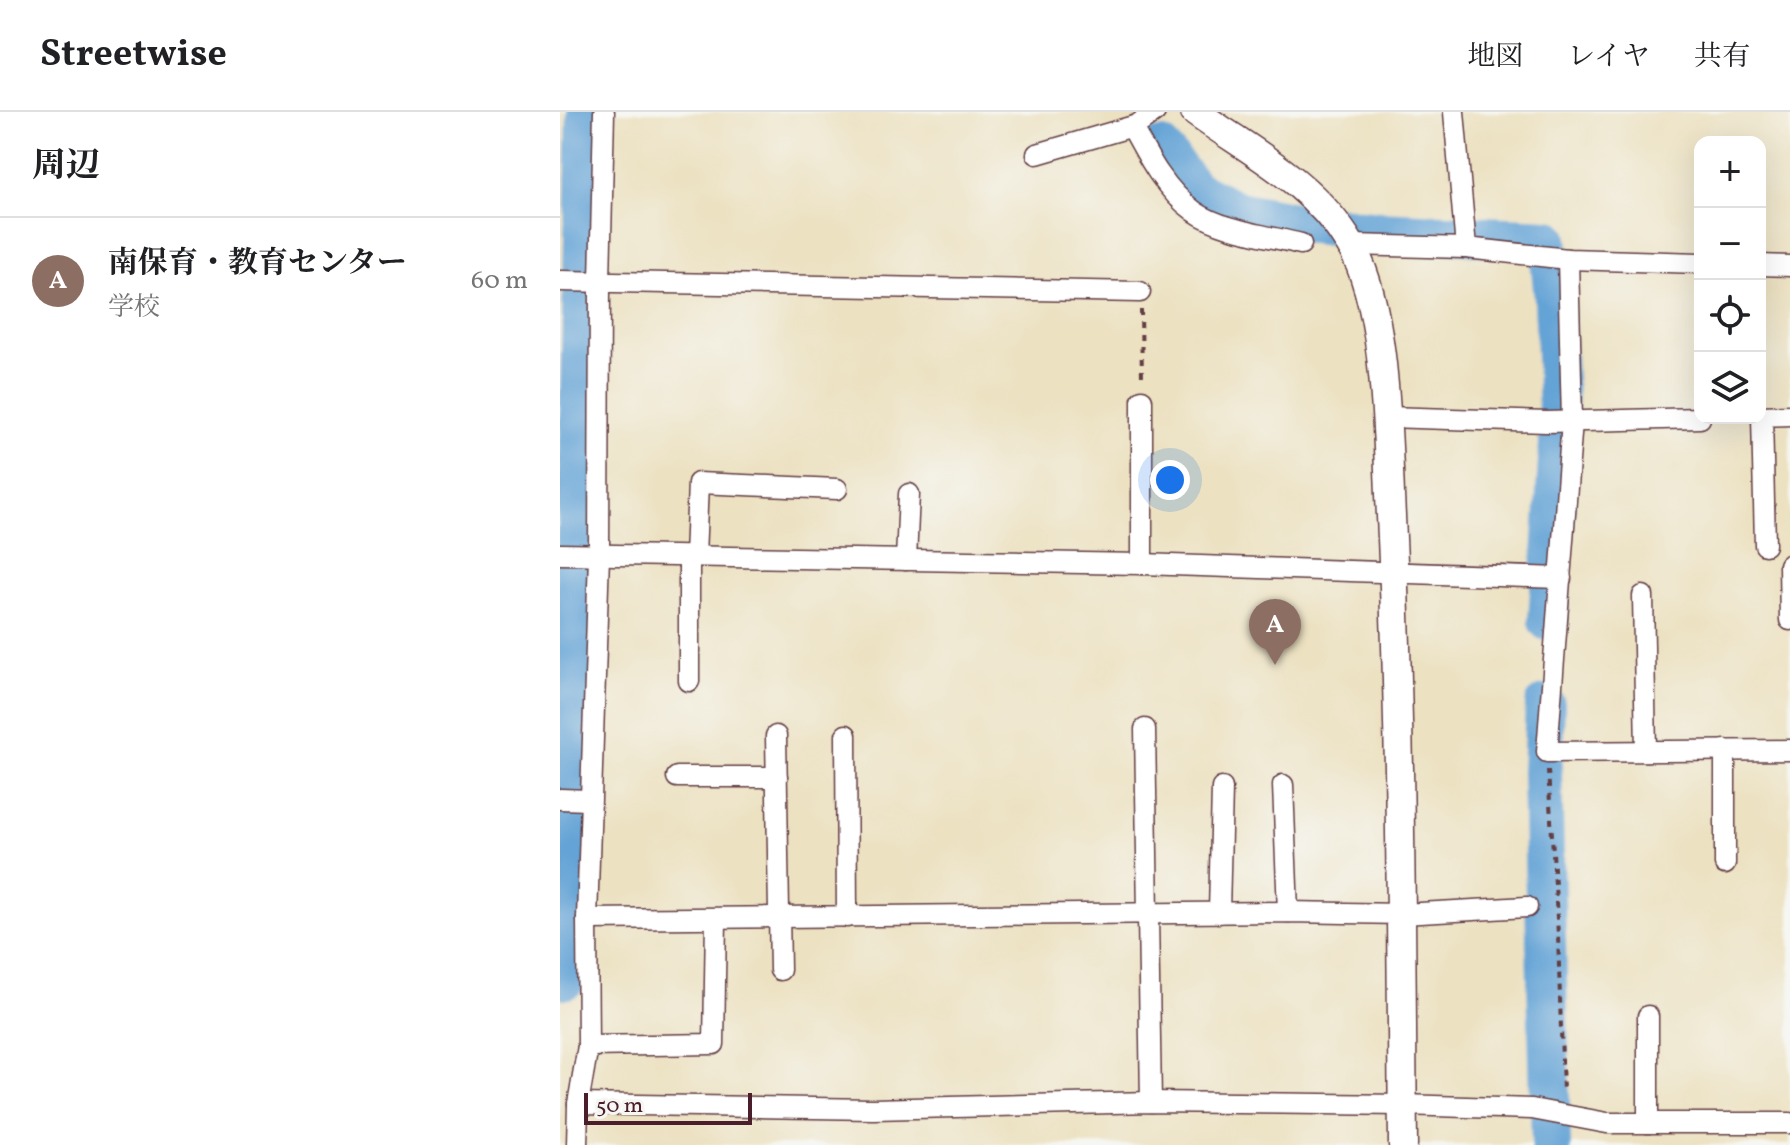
<!DOCTYPE html>
<html lang="ja">
<head>
<meta charset="utf-8">
<style>
	:root { --surface:#fff; --page:#f2f2f2; --text:#202124; --muted:#757577; --line:#e0e0e0; --accent:#b5179e }
	body { margin:0; font-family:Vollkorn,"Noto Serif JP",serif; background:var(--page); color:var(--text) }
	.controls { position:absolute; right:24px; top:24px; display:grid; overflow:hidden; border-radius:16px; box-shadow:0 8px 32px #0002 }
	.controls button { width:72px; height:72px; display:grid; place-items:center; padding:0; border:0; border-bottom:2px solid var(--line); background:var(--surface); color:var(--text); font:40px sans-serif }
	.scale { position:absolute; left:24px; bottom:20px; width:168px; box-sizing:border-box; padding-left:8px; border:4px solid #4a1f2b; border-top:0; font-size:22px; line-height:28px; white-space:nowrap; color:#4a1f2b; -webkit-text-stroke:6px #f6f6f2; paint-order:stroke }
	.you { position:absolute; left:610px; top:368px; width:28px; height:28px; margin:-20px; border:6px solid #fff; border-radius:50%; background:#1a73e8; box-shadow:0 0 0 12px #1a73e833 }
	.badge { display:grid; place-items:center; width:52px; height:52px; border-radius:50%; background:var(--accent); color:#fff; font-size:26px; font-weight:700 }
	.pin { position:absolute; translate:-50% -66px; filter:drop-shadow(0 2px 4px #0008) }
	.pin::after { content:''; position:absolute; top:42px; width:28px; height:24px; background:inherit; clip-path:polygon(0 0,100% 0,50% 100%) }
	.list { margin:0; padding:0; list-style:none }
	h2 { display:flex; justify-content:space-between; align-items:center; height:104px; margin:0; padding:0 32px; font-size:34px }
	h2 small { font-size:26px; font-weight:400; color:var(--muted) }
	.list li { display:grid; grid-template-columns:52px 1fr auto; gap:24px; align-items:center; box-sizing:border-box; height:128px; padding:0 32px; border-top:2px solid var(--line) }
	.list b { display:block; font-size:30px; white-space:nowrap }
	.list p { margin:0; font-size:26px; white-space:nowrap; color:var(--muted) }
	.list em { font-size:26px; font-style:normal; color:var(--muted) }
	.icon { flex:none; width:44px; height:44px; fill:none; stroke:currentColor; stroke-width:2; stroke-linecap:round; stroke-linejoin:round }
	.map { position:relative; flex:none; width:1230px; height:1033px; overflow:hidden }
	header { display:flex; align-items:center; gap:48px; box-sizing:border-box; height:112px; padding:0 40px; background:var(--surface); border-bottom:2px solid var(--line) }
	header strong { font-size:38px }
	nav { display:flex; gap:44px; margin-inline-start:auto; font-size:28px }
	main { display:flex }
	aside { flex:1; background:var(--surface) }
	.map>svg:first-child { display:block }
	.lines { fill:none; stroke-linecap:round; stroke-linejoin:round }
	.river { stroke:#64a3d6; stroke-width:40 }
	.street-casing { stroke:#623c42; stroke-width:23 }
	.secondary-casing { stroke:#623c42; stroke-width:31 }
	.path { stroke:#623c42; stroke-width:4; stroke-dasharray:6 6; stroke-linecap:butt }
	.street { stroke:#fff; stroke-width:20 }
	.secondary { stroke:#fff; stroke-width:28 }
</style>
</head>
<body>
<header>
<strong>Streetwise</strong>
<nav><a>地図</a><a>レイヤ</a><a>共有</a></nav>
</header>
<main>
<aside>
<h2>周辺<small></small></h2>
<ul class="list">
<li><span class="badge" style="background:#8d6e63">A</span><div><b>南保育・教育センター</b><p>学校</p></div><em>60 m</em></li>
</ul>
</aside>
<div class="map">
<svg width="1230" height="1033" viewBox="0 0 1230 1033">
	<rect width="100%" height="100%" fill="#f6f6f2"/>
	<filter id="ink" filterUnits="userSpaceOnUse"><feTurbulence type="fractalNoise" baseFrequency=".0125" numOctaves="2"/><feDisplacementMap in="SourceGraphic" scale="16" xChannelSelector="R" yChannelSelector="G"/><feConvolveMatrix kernelMatrix="1 2 1 2 8 2 1 2 1" color-interpolation-filters="sRGB"/></filter>
	<filter id="wash" filterUnits="userSpaceOnUse"><feTurbulence type="fractalNoise" baseFrequency=".006" numOctaves="4" result="noise"/><feDisplacementMap in="SourceGraphic" scale="32" xChannelSelector="R" yChannelSelector="G"/><feGaussianBlur stdDeviation="1.8" result="paint"/><feColorMatrix in="noise" values="0 0 0 0 0 0 0 0 0 0 0 0 0 0 0 0 0 1.4 0 .05"/><feComposite in="paint" operator="in"/></filter>
	<g filter="url(#wash)">
		<rect width="100%" height="100%" fill="#ece1c1"/>
		<g class="lines">
			<!-- river -->
			<g class="river">
				<polyline points="601,36 635,78 677,99 735,110 818,119 988,127 994,186 999,332 988,509"/>
				<polyline points="985,593 982,660 991,1033"/>
				<polyline points="6,867 27,0"/>
			</g>
		</g>
	</g>
	<g filter="url(#ink)">
		<g class="lines">
			<!-- street casing -->
			<g class="street-casing">
				<g id="street">
					<polyline points="894,0 906,136"/>
					<path d="M572,15c16,30 33,63 62,84 26,19 76,25 107,33"/>
					<polyline points="477,42 577,13 595,0"/>
					<polyline points="791,133 906,136 1008,147 1140,151"/>
					<polyline points="1008,147 1012,309 987,640 1230,638"/>
					<polyline points="1200,153 1230,154"/>
					<polyline points="0,169 580,180"/>
					<polyline points="582,288 582,452"/>
					<polyline points="1200,304 1230,303"/>
					<polyline points="1202,304 1205,433"/>
					<polyline points="826,305 987,310 1140,306"/>
					<polyline points="0,442 582,452 1001,466"/>
					<polyline points="135,445 138,371 277,377"/>
					<polyline points="346,448 349,382"/>
					<polyline points="1229,453 1230,508"/>
					<polyline points="1083,484 1086,639"/>
					<polyline points="129,569 129,445"/>
					<path d="M585,617c1,124 5,249 6,373"/>
					<polyline points="286,623 287,805"/>
					<polyline points="216,624 220,858"/>
					<polyline points="1165,638 1165,752"/>
					<polyline points="117,665 217,665"/>
					<polyline points="723,673 728,800"/>
					<polyline points="0,687 29,688"/>
					<polyline points="659,801 662,676"/>
					<polyline points="27,807 728,800 842,802 967,795"/>
					<polyline points="1088,904 1088,1011"/>
					<polyline points="28,934 154,932 156,807"/>
					<polyline points="18,992 313,997 591,990 842,993 972,997 1047,1011 1230,1011"/>
					<polyline points="17,1033 18,992 28,934 27,807 39,444 40,169 44,0"/>
				</g>
			</g>
			<!-- secondary casing -->
			<g class="secondary-casing">
				<path id="secondary" d="M635,0c56,40 118,70 155,132 38,63 37,198 41,272 10,210 10,419 12,629"/>
			</g>
			<!-- path -->
			<g class="path">
				<polyline points="581,198 582,269"/>
				<polyline points="988,658 998,823 1003,981"/>
			</g>
			<!-- street -->
			<use href="#street" class="street"/>
			<!-- secondary -->
			<use href="#secondary" class="secondary"/>
		</g>
	</g>
</svg>
<div class="controls">
<button>+</button>
<button>−</button>
<button><svg class="icon" aria-label="locate" viewBox="0 0 24 24"><circle cx="12" cy="12" r="6"/><path d="M12 2v4M12 18v4M2 12h4M18 12h4"/></svg></button>
<button><svg class="icon" aria-label="layers" viewBox="0 0 24 24"><path d="M12 4l9 5-9 5-9-5zM3 14l9 5 9-5"/></svg></button>
</div>
<div class="scale">50 m</div>
<div class="you"></div>
<div class="pin badge" style="left:715px;top:553px;background:#8d6e63">A</div>
</div>
</main>
</body>
</html>
